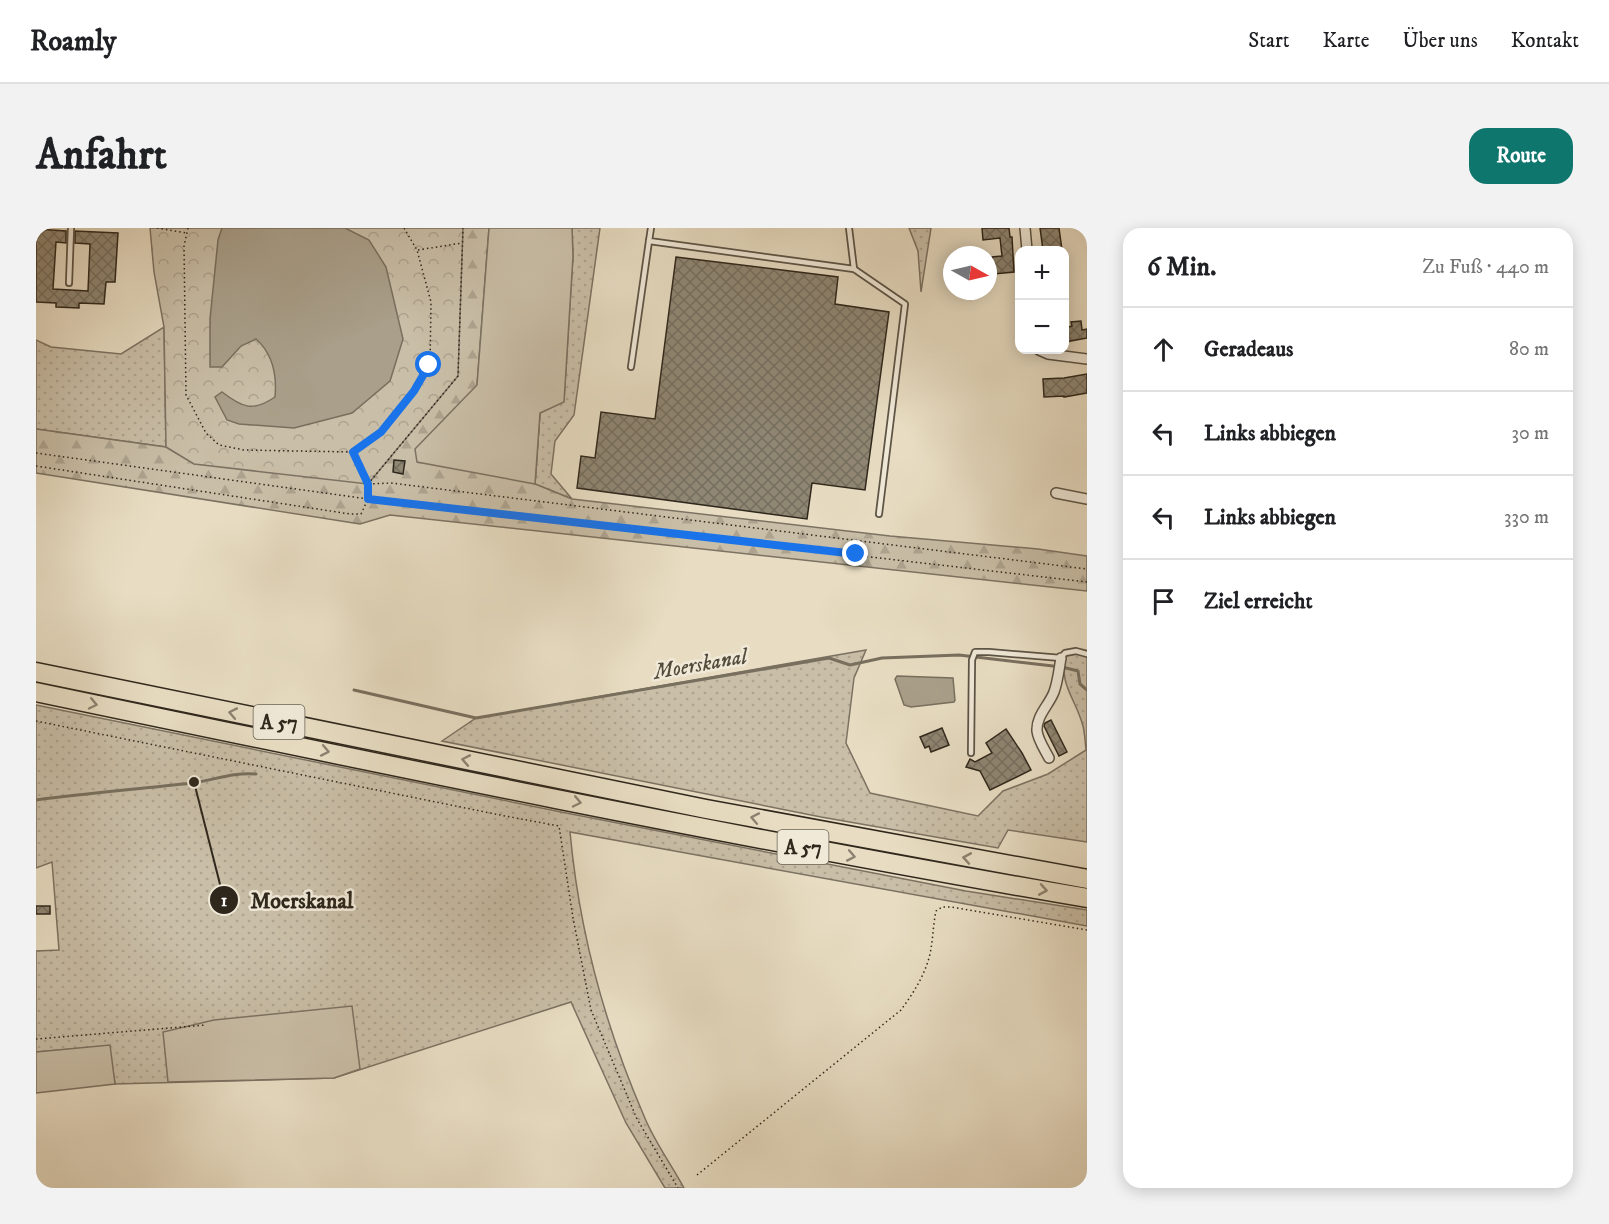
<!DOCTYPE html>
<html lang="de">
<head>
<meta charset="utf-8">
<style>
	:root { --surface:#fff; --page:#f2f2f2; --text:#202124; --muted:#757577; --line:#e0e0e0; --accent:#0f766e }
	body { margin:0; font-family:"IM FELL DW Pica",serif; background:var(--page); color:var(--text) }
	.controls { position:absolute; right:18px; top:18px; display:grid; overflow:hidden; border-radius:12px; box-shadow:0 3px 15px #0003 }
	.controls button { width:54px; height:54px; display:grid; place-items:center; padding:0; border:0; border-bottom:2px solid var(--line); background:var(--surface); color:var(--text); font:30px sans-serif }
	.compass { position:absolute; left:907px; top:18px; width:54px; height:54px; border-radius:50%; background:var(--surface); box-shadow:0 3px 15px #0003; rotate:98deg }
	.stop { position:absolute; width:18px; height:18px; margin:-14px; border:4px solid #1a73e8; border-radius:50%; background:#fff }
	.stop.end { background:#1a73e8; border-color:#fff; box-shadow:0 2px 6px #0008 }
	.list { margin:0; padding:0; list-style:none }
	h2 { display:flex; justify-content:space-between; align-items:center; height:78px; margin:0; padding:0 24px; font-size:26px }
	h2 small { font-size:20px; font-weight:400; color:var(--muted) }
	.list li { display:grid; grid-template-columns:39px 1fr auto; gap:18px; align-items:center; box-sizing:border-box; height:84px; padding:0 24px; border-top:2px solid var(--line) }
	.list b { display:block; font-size:22px; white-space:nowrap }
	.list em { font-size:20px; font-style:normal; color:var(--muted) }
	.icon { flex:none; width:33px; height:33px; fill:none; stroke:currentColor; stroke-width:2; stroke-linecap:round; stroke-linejoin:round }
	.map { position:relative; flex:none; width:1051px; height:960px; overflow:hidden; border-radius:18px }
	header { display:flex; align-items:center; gap:36px; box-sizing:border-box; height:84px; padding:0 30px; background:var(--surface); border-bottom:2px solid var(--line) }
	header strong { font-size:28px }
	nav { display:flex; gap:33px; margin-inline-start:auto; font-size:21px }
	.intro { display:flex; align-items:center; justify-content:space-between; box-sizing:border-box; height:144px; padding:0 36px }
	h1 { margin:0; font-size:42px }
	.button { padding:15px 27px; border-radius:18px; background:var(--accent); color:#fff; font-size:21px; font-weight:700 }
	main { display:flex; gap:36px; padding:0 36px }
	aside { flex:1; background:var(--surface); border-radius:18px; box-shadow:0 3px 15px #0003 }
	.map>svg:first-child { display:block }
	.grass { fill:url(#grass-dots); stroke:#7c7262; stroke-width:1.5 }
	.forest { fill:url(#forest-firs); stroke:#7c7262; stroke-width:1.5 }
	.park { fill:url(#park-crowns); stroke:#7c7262; stroke-width:1.5 }
	.pitch { fill:#c9bea7; stroke:#7c7262; stroke-width:1.5 }
	.water { fill:#a99f8a; stroke:#786f5e; stroke-width:1.5 }
	.lines { fill:none; stroke-linecap:round; stroke-linejoin:round }
	.stream { stroke:#786f5e; stroke-width:3 }
	.building { fill:url(#building-cross-hatch); stroke:#2f271c; stroke-width:1.5 }
	.service-casing { stroke:#5d5446; stroke-width:8 }
	.minor-casing { stroke:#5d5446; stroke-width:12 }
	.motorway-casing { stroke:#2f271c; stroke-width:21 }
	.path { stroke:#2f271c; stroke-width:1.5; stroke-dasharray:1.5 3; stroke-linecap:butt }
	.service { stroke:#f0e9d8; stroke-width:4.5 }
	.minor { stroke:#f0e9d8; stroke-width:9 }
	.motorway { stroke:#e8ddc3; stroke-width:18 }
	.oneway { stroke:#8c8270 }
	.route { stroke:#1a73e8; stroke-width:8 }
	.labels { text-anchor:middle; stroke-width:5; stroke-linejoin:round; paint-order:stroke }
	.shield { fill:#f0e9d8; stroke:#696154; stroke-width:1.5 }
	.shield-label { font-size:20px; font-weight:bold; fill:#2f271c }
	.water-label { font-size:22px; font-style:italic; fill:#544b3d; stroke:#f0e9d8 }
	.leader { fill:none; stroke:#2f271c; stroke-width:2 }
	.callout-dot { fill:#2f271c; stroke:#f0e9d8; stroke-width:2 }
	.mark-label { font-size:18px; text-anchor:middle; font-weight:bold; fill:#fff }
	.callout-label { font-size:22px; text-anchor:middle; font-weight:bold; fill:#2f271c; stroke:#f0e9d8; stroke-width:5; stroke-linejoin:round; paint-order:stroke }
</style>
</head>
<body>
<header>
<strong>Roamly</strong>
<nav><a>Start</a><a>Karte</a><a>Über uns</a><a>Kontakt</a></nav>
</header>
<div class="intro"><h1>Anfahrt</h1><a class="button">Route</a></div>
<main>
<div class="map">
<svg width="1051" height="960" viewBox="0 0 1051 960">
	<defs>
		<pattern id="grass-dots" width="8" height="8" patternUnits="userSpaceOnUse" patternTransform="scale(1.5)"><rect width="8" height="8" fill="#c9bea7"/><path d="M2 2h.1M6 6h.1" fill="none" stroke="#ada38f" stroke-width="1.8" stroke-linecap="round"/></pattern>
		<pattern id="forest-firs" width="22" height="20" patternUnits="userSpaceOnUse" patternTransform="scale(1.5)"><rect width="22" height="20" fill="#c9bea7"/><path d="M5 1l3.5 6h-7zM16 11l3.5 6h-7z" fill="#ada38f"/></pattern>
		<pattern id="park-crowns" width="20" height="18" patternUnits="userSpaceOnUse" patternTransform="scale(1.5)"><rect width="20" height="18" fill="#c9bea7"/><path d="M2 6a3 3 0 1 1 6 0M12 15a3 3 0 1 1 6 0" fill="none" stroke="#ada38f"/></pattern>
		<pattern id="building-cross-hatch" width="8" height="8" patternUnits="userSpaceOnUse" patternTransform="scale(1.5)"><rect width="8" height="8" fill="#8f8673"/><path d="M0 0l8 8M0 8l8-8" fill="none" stroke="#756e5e"/></pattern>
	</defs>
	<rect width="100%" height="100%" fill="#e8ddc3"/>
	<filter id="stains"><feTurbulence type="fractalNoise" baseFrequency=".00333" numOctaves="4"/><feColorMatrix values="0 0 0 0 .2 0 0 0 0 .09 0 0 0 0 .02 0 0 0 .5 -.17"/></filter>
	<radialGradient id="worn" r=".72"><stop offset=".6" stop-color="#630" stop-opacity="0"/><stop offset="1" stop-color="#630" stop-opacity=".3"/></radialGradient>
	<!-- grass -->
	<g class="grass">
		<polygon points="536,0 564,0 538,187 519,213 515,246 536,271 499,256 504,185 528,173 537,28"/>
		<polygon points="873,0 895,0 885,64 882,23"/>
		<polygon points="128,99 130,219 0,201 0,112 15,119 85,126"/>
		<path d="M830,422l-12,28 -8,65 24,50 108,23 25,-25 45,-17 38,-24c-1,-8 -1,-16 -3,-24 -8,-29 -24,-40 -18,-73l22,1v188l-79,-12 -10,18 -177,-31 -379,-76 34,-23z"/>
		<path d="M0,477l525,107 405,79 121,19v16l-517,-94c9,98 35,194 74,284 10,25 27,48 40,72h-19l-39,-65 -55,-121 -237,76 -219,6 -6,-38 -73,6v-101l23,-1 -7,-88 -16,6z"/>
	</g>
	<!-- forest -->
	<polygon class="forest" points="427,0 453,0 441,157 504,185 499,256 536,271 854,308 1002,321 1051,328 1051,363 354,287 324,296 0,245 0,201 130,219 159,236"/>
	<!-- park -->
	<polygon class="park" points="114,0 427,0 422,148 332,256 158,236 130,219 128,99 118,44"/>
	<!-- pitch -->
	<g class="pitch">
		<polygon points="453,0 536,0 537,28 528,174 504,185 499,256 381,234 379,221 441,157"/>
		<polygon points="316,778 324,841 298,850 132,854 127,804 178,792"/>
		<polygon points="74,817 79,856 0,865 0,824"/>
	</g>
	<!-- water -->
	<g class="water">
		<path d="M186,0h123l24,12 17,27 17,72 -13,42 -38,32 -58,15 -55,-4 -12,-4 -12,-23 7,-5c21,16 31,20 53,5 2,-22 -2,-43 -19,-58l-15,7 -19,21h-12v-48l8,-79z"/>
		<polygon points="861,448 917,450 919,472 918,474 875,479 868,477 859,451"/>
	</g>
	<g class="lines">
		<!-- stream -->
		<g class="stream">
			<polyline points="1026,439 1042,443 1044,456 1051,462"/>
			<polyline points="318,462 440,490 793,430 814,437 846,430 923,427 1017,438"/>
			<path d="M0,572c52,-7 104,-11 156,-17 23,-3 40,-11 64,-9"/>
		</g>
	</g>
	<!-- building -->
	<g class="building">
		<polygon points="946,0 973,0 974,9 976,9 978,44 958,46 956,29 966,28 964,10 947,12"/>
		<polygon points="1004,0 1023,0 1026,22 1007,22"/>
		<polygon points="0,1 30,3 30,15 20,14 17,61 52,63 54,16 39,15 39,3 82,5 79,54 70,54 68,76 43,75 43,80 20,79 20,75 0,74"/>
		<polygon points="640,29 802,49 799,76 853,84 829,262 776,255 771,291 541,260 545,228 559,230 565,184 619,191"/>
		<polygon points="1045,93 1046,102 1051,101 1051,110 1029,114 1029,100 1036,98 1035,94"/>
		<polygon points="1051,146 1051,165 1028,169 1028,168 1008,169 1007,151 1028,150"/>
		<polygon points="358,232 369,233 367,246 357,244"/>
		<polygon points="1015,492 1031,524 1023,528 1008,498 1009,495"/>
		<polygon points="906,500 913,517 895,524 893,518 889,520 884,509"/>
		<polygon points="970,501 986,525 995,542 954,562 944,543 930,539 934,531 939,534 956,525 950,515"/>
		<rect x="0" y="678" width="14" height="8"/>
	</g>
	<g class="lines">
		<!-- service casing -->
		<g class="service-casing">
			<g id="service">
				<polyline points="615,0 613,13 818,41 813,0"/>
				<polyline points="818,41 869,76 843,286"/>
				<polyline points="33,55 35,0"/>
				<polyline points="595,139 613,13"/>
				<polyline points="935,525 936,432 939,424 953,424 1025,430 1029,425 1040,423 1051,426"/>
			</g>
		</g>
		<!-- minor casing -->
		<g class="minor-casing">
			<g id="minor">
				<polyline points="989,0 991,22"/>
				<polyline points="1003,122 1012,126 1051,131"/>
				<polyline points="1020,265 1051,271"/>
				<path d="M1013,530c-4,-8 -11,-18 -12,-27 -1,-15 12,-26 17,-39 4,-11 5,-23 7,-34"/>
			</g>
		</g>
		<!-- motorway casing -->
		<g class="motorway-casing">
			<g id="motorway">
				<polyline points="0,444 670,581 1051,651"/>
				<path d="M0,464c349,73 699,146 1051,206"/>
			</g>
		</g>
		<!-- path -->
		<g class="path">
			<polyline points="121,0 150,5"/>
			<polyline points="152,0 148,18 150,167 170,205 183,217 208,222 317,224 345,204 378,163 394,137 395,74 381,22 368,0"/>
			<polyline points="382,22 426,15"/>
			<polyline points="317,224 332,256 355,255 1051,341"/>
			<polyline points="0,225 332,271 1051,354"/>
			<polyline points="0,238 314,286 325,286 332,271 332,256 422,148 427,0"/>
			<polyline points="0,493 469,588 523,598 537,690 555,782 601,891 642,960"/>
			<polyline points="0,811 170,797"/>
			<path d="M661,947l204,-165c13,-18 24,-35 29,-56 3,-14 3,-29 6,-43l6,-4h9l136,23"/>
		</g>
		<!-- service -->
		<use href="#service" class="service"/>
		<!-- minor -->
		<use href="#minor" class="minor"/>
		<!-- motorway -->
		<use href="#motorway" class="motorway"/>
	</g>
	<!-- one-way arrows -->
	<defs><path id="oneway-chevron" d="M-2-3.5L2.5 0L-2 3.5" fill="none" stroke-width="1.6" stroke-linecap="round" stroke-linejoin="round" transform="scale(1.5)"/></defs>
	<g class="oneway">
		<use href="#oneway-chevron" transform="translate(57 476) rotate(12)"/>
		<use href="#oneway-chevron" transform="translate(197 485) rotate(-169)"/>
		<use href="#oneway-chevron" transform="translate(289 523) rotate(11)"/>
		<use href="#oneway-chevron" transform="translate(430 532) rotate(-169)"/>
		<use href="#oneway-chevron" transform="translate(541 574) rotate(12)"/>
		<use href="#oneway-chevron" transform="translate(719 590) rotate(-169)"/>
		<use href="#oneway-chevron" transform="translate(815 628) rotate(11)"/>
		<use href="#oneway-chevron" transform="translate(931 630) rotate(-170)"/>
		<use href="#oneway-chevron" transform="translate(1007 662) rotate(10)"/>
	</g>
	<g class="lines">
		<!-- route -->
		<polyline class="route" points="393,137 378,163 345,204 317,224 332,256 332,271 820,326"/>
	</g>
	<g class="labels">
		<!-- shield labels -->
		<g class="shield">
			<rect x="217.5" y="477" width="51" height="34" rx="4.5"/>
			<rect x="741.5" y="602" width="51" height="34" rx="4.5"/>
		</g>
		<g class="shield-label">
			<text x="243" y="501">A 57</text>
			<text x="767" y="626">A 57</text>
		</g>
		<!-- water labels -->
		<g class="water-label">
			<text transform="translate(664 435) rotate(-10)" y="8">Moerskanal</text>
		</g>
	</g>
	<!-- callouts -->
	<path class="leader" d="M158 554L188 672"/>
	<g class="callout-dot">
		<circle cx="158" cy="554" r="6"/>
		<circle cx="188" cy="672" r="15"/>
	</g>
	<g class="mark-label">
		<text x="188" y="678">1</text>
	</g>
	<g class="callout-label">
		<text x="266" y="680">Moerskanal</text>
	</g>
	<rect width="100%" height="100%" filter="url(#stains)"/>
	<rect width="100%" height="100%" fill="url(#worn)"/>
</svg>
<div class="controls">
<button>+</button>
<button>−</button>
</div>
<svg class="compass" viewBox="-18 -18 36 36"><path d="M0-13l5 13h-10z" fill="#e53935"/><path d="M0 13l5-13h-10z" fill="#757577"/></svg>
<div class="stop" style="left:393px;top:137px"></div>
<div class="stop end" style="left:820px;top:326px"></div>
</div>
<aside>
<h2>6 Min.<small>Zu Fuß · 440 m</small></h2>
<ul class="list">
<li><svg class="icon" aria-label="ahead" viewBox="0 0 24 24"><path d="M12 20V5M6 11l6-6 6 6"/></svg><div><b>Geradeaus</b></div><em>80 m</em></li>
<li><svg class="icon" aria-label="left" viewBox="0 0 24 24"><path d="M17 20v-9H6M10 6l-5 5 5 5"/></svg><div><b>Links abbiegen</b></div><em>30 m</em></li>
<li><svg class="icon" aria-label="left" viewBox="0 0 24 24"><path d="M17 20v-9H6M10 6l-5 5 5 5"/></svg><div><b>Links abbiegen</b></div><em>330 m</em></li>
<li><svg class="icon" aria-label="arrive" viewBox="0 0 24 24"><path d="M6 21V4h12l-3 4 3 4H6"/></svg><div><b>Ziel erreicht</b></div></li>
</ul>
</aside>
</main>
</body>
</html>
